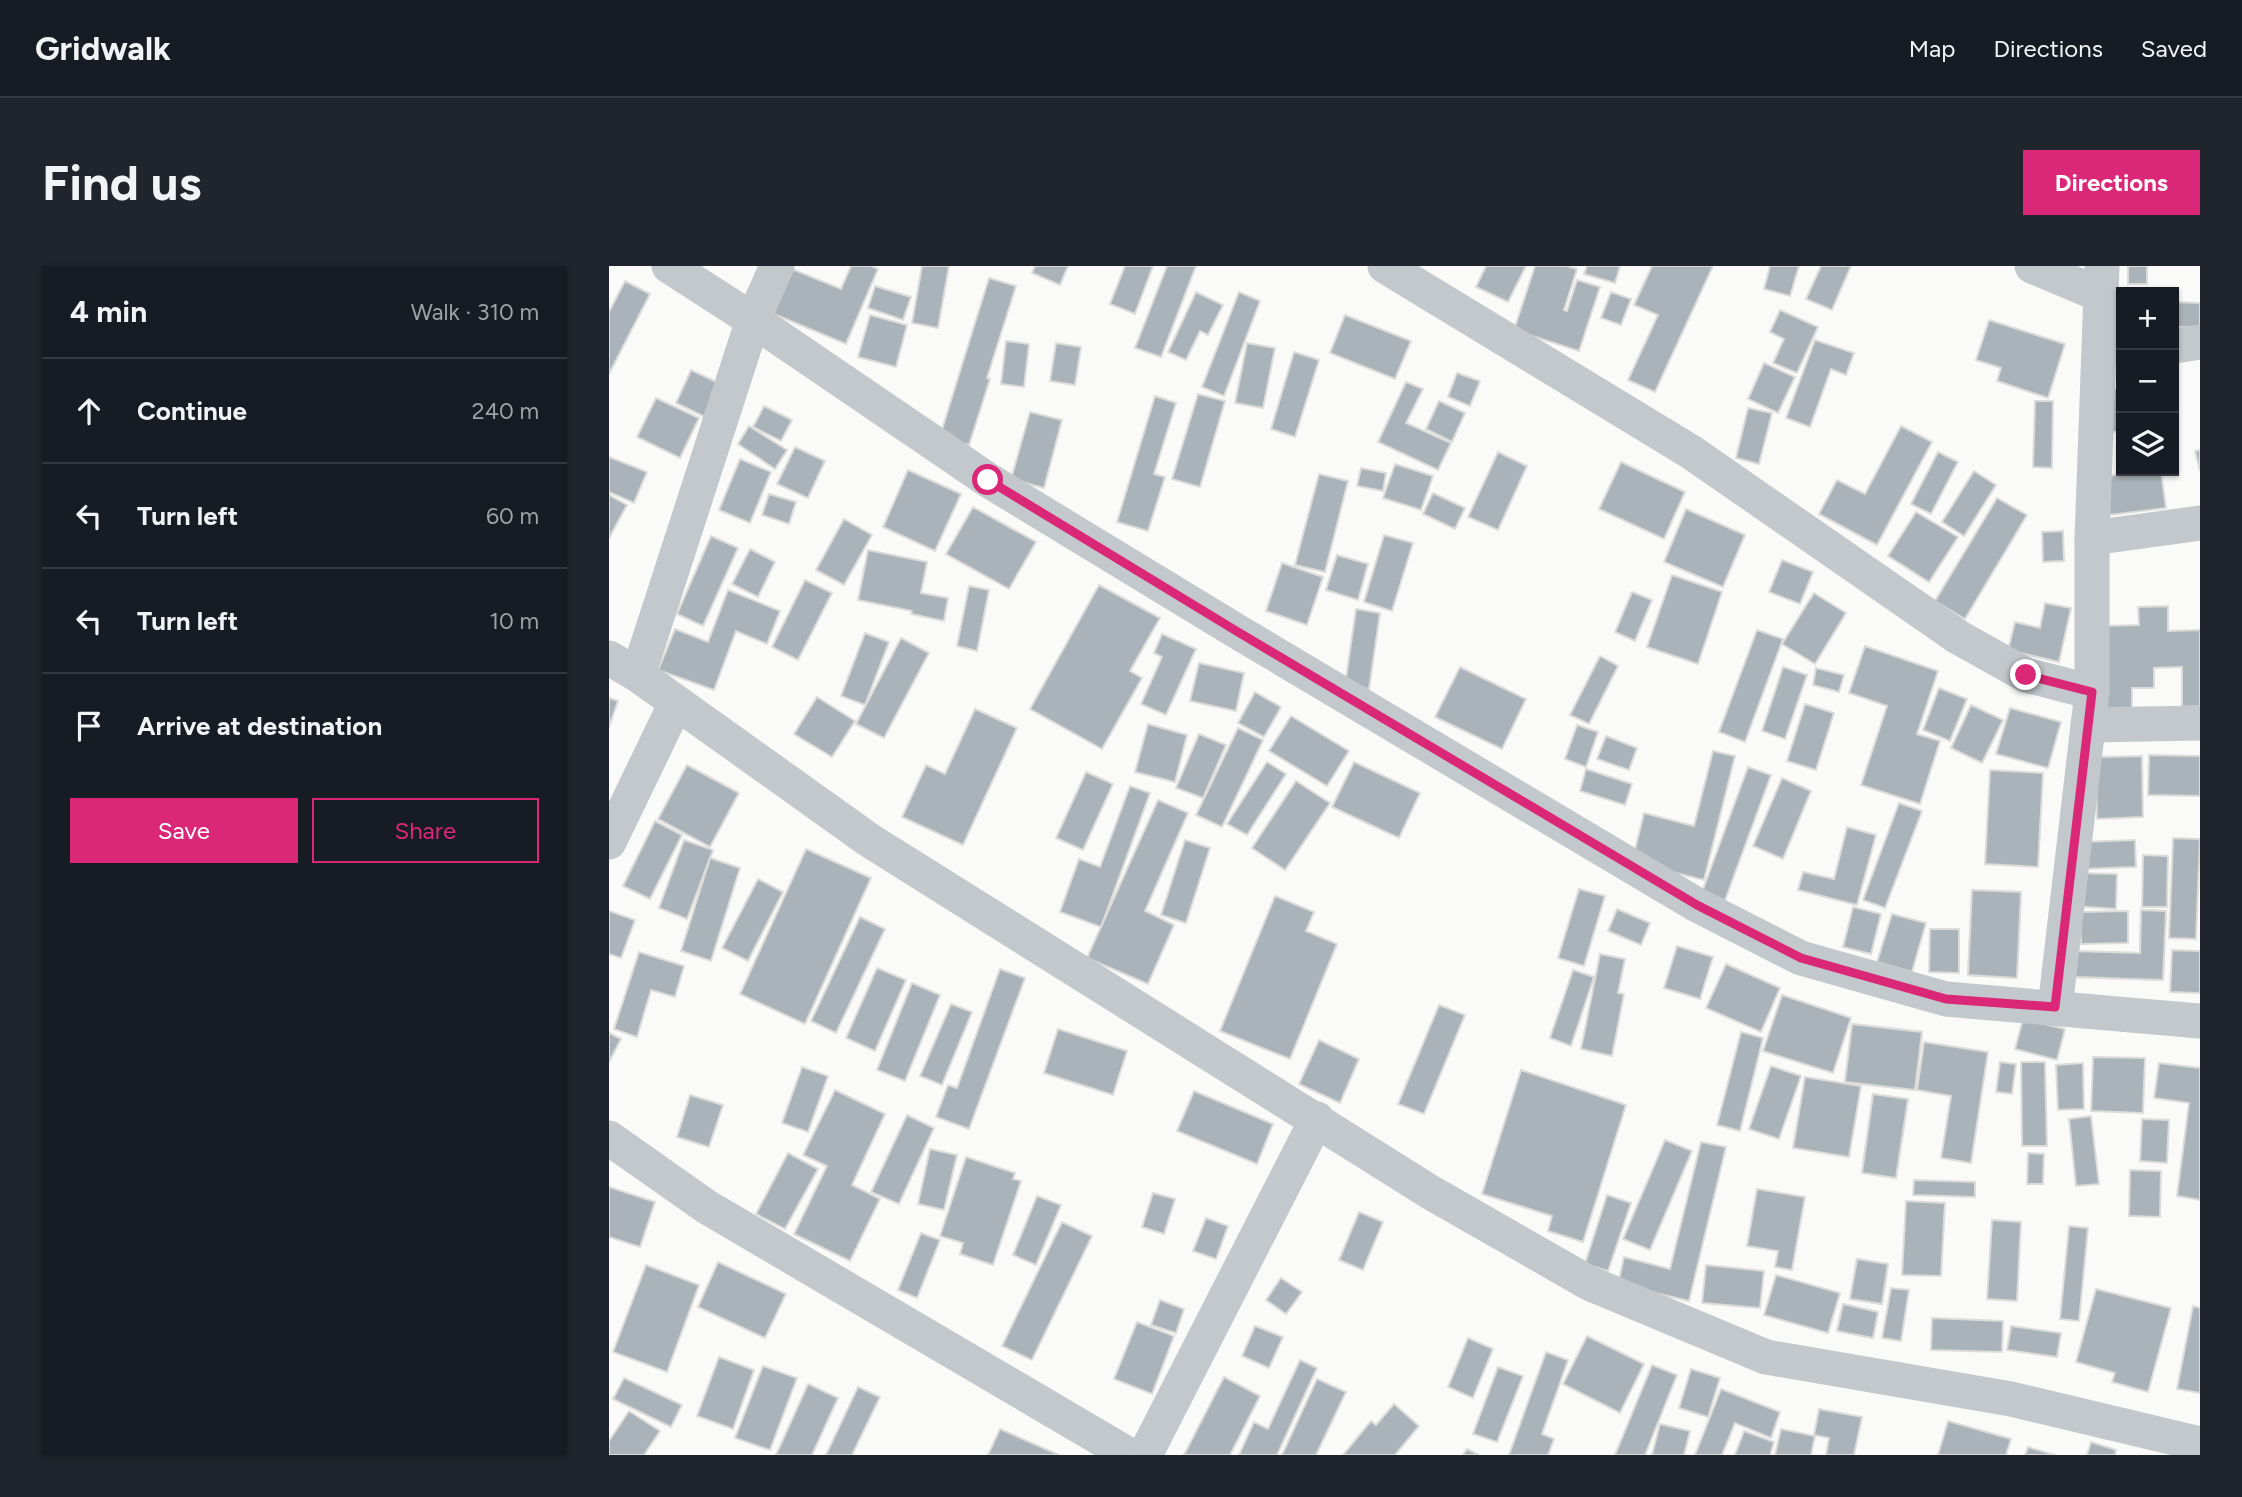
<!DOCTYPE html>
<html lang="en">
<head>
<meta charset="utf-8">
<style>
	:root { --surface:#171b24; --page:#20242c; --text:#f1f3f6; --muted:#9ea1a6; --line:#363941; --accent:#db2777 }
	body { margin:0; font-family:Figtree,sans-serif; background:var(--page); color:var(--text) }
	.controls { position:absolute; right:21px; top:21px; display:grid; overflow:hidden; border-radius:0px; box-shadow:0 2px 5px #0004 }
	.controls button { width:63px; height:63px; display:grid; place-items:center; padding:0; border:0; border-bottom:2px solid var(--line); background:var(--surface); color:var(--text); font:35px sans-serif }
	.stop { position:absolute; width:21px; height:21px; margin:-16px; border:5px solid #db2777; border-radius:50%; background:#fff }
	.stop.end { background:#db2777; border-color:#fff; box-shadow:0 2px 7px #0008 }
	.list { margin:0; padding:0; list-style:none }
	h2 { display:flex; justify-content:space-between; align-items:center; height:91px; margin:0; padding:0 28px; font-size:30px }
	h2 small { font-size:23px; font-weight:400; color:var(--muted) }
	.list li { display:grid; grid-template-columns:46px 1fr auto; gap:21px; align-items:center; box-sizing:border-box; height:105px; padding:0 28px; border-top:2px solid var(--line) }
	.list b { display:block; font-size:26px; white-space:nowrap }
	.list em { font-size:23px; font-style:normal; color:var(--muted) }
	.actions { display:flex; gap:14px; padding:21px 28px }
	.actions a { flex:1; padding:16px 0; border:2px solid var(--accent); border-radius:0px; text-align:center; font-size:24px; color:var(--accent) }
	.actions .main { background:var(--accent); color:#fff }
	.icon { flex:none; width:38px; height:38px; fill:none; stroke:currentColor; stroke-width:2; stroke-linecap:round; stroke-linejoin:round }
	.map { position:relative; flex:none; width:1591px; height:1189px; overflow:hidden; border-radius:0px }
	header { display:flex; align-items:center; gap:42px; box-sizing:border-box; height:98px; padding:0 35px; background:var(--surface); border-bottom:2px solid var(--line) }
	header strong { font-size:33px }
	nav { display:flex; gap:38px; margin-inline-start:auto; font-size:24px }
	.intro { display:flex; align-items:center; justify-content:space-between; box-sizing:border-box; height:168px; padding:0 42px }
	h1 { margin:0; font-size:49px }
	.button { padding:18px 32px; border-radius:0px; background:var(--accent); color:#fff; font-size:24px; font-weight:700 }
	main { display:flex; gap:42px; padding:0 42px }
	aside { flex:1; background:var(--surface); border-radius:0px; box-shadow:0 2px 5px #0004 }
	.map>svg:first-child { display:block }
	.building { fill:#aab3b9; stroke:#dcdcda; stroke-width:2 }
	.lines { fill:none; stroke-linecap:round; stroke-linejoin:round }
	.minor { stroke:#c3c8cc; stroke-width:35 }
	.route { stroke:#db2777; stroke-width:9 }
</style>
</head>
<body>
<header>
<strong>Gridwalk</strong>
<nav><a>Map</a><a>Directions</a><a>Saved</a></nav>
</header>
<div class="intro"><h1>Find us</h1><a class="button">Directions</a></div>
<main>
<aside>
<h2>4 min<small>Walk · 310 m</small></h2>
<ul class="list">
<li><svg class="icon" aria-label="ahead" viewBox="0 0 24 24"><path d="M12 20V5M6 11l6-6 6 6"/></svg><div><b>Continue</b></div><em>240 m</em></li>
<li><svg class="icon" aria-label="left" viewBox="0 0 24 24"><path d="M17 20v-9H6M10 6l-5 5 5 5"/></svg><div><b>Turn left</b></div><em>60 m</em></li>
<li><svg class="icon" aria-label="left" viewBox="0 0 24 24"><path d="M17 20v-9H6M10 6l-5 5 5 5"/></svg><div><b>Turn left</b></div><em>10 m</em></li>
<li><svg class="icon" aria-label="arrive" viewBox="0 0 24 24"><path d="M6 21V4h12l-3 4 3 4H6"/></svg><div><b>Arrive at destination</b></div></li>
</ul>
<div class="actions"><a class="main">Save</a><a>Share</a></div>
</aside>
<div class="map">
<svg width="1591" height="1189" viewBox="0 0 1591 1189">
	<rect width="100%" height="100%" fill="#fafaf8"/>
	<!-- building -->
	<g class="building">
		<polygon points="242,0 262,0 269,3 237,78 160,46 178,1 232,23"/>
		<polygon points="313,0 340,0 329,62 303,57"/>
		<polygon points="426,0 459,0 451,19 423,7"/>
		<polygon points="516,0 544,0 526,48 501,38"/>
		<polygon points="558,0 587,0 552,91 526,82"/>
		<polygon points="877,0 917,0 899,36 867,21"/>
		<polygon points="926,0 957,0 968,3 955,44 958,45 968,14 991,21 970,85 905,64"/>
		<polygon points="978,0 1011,0 1006,17 975,8"/>
		<polygon points="1043,0 1104,0 1046,126 1019,114 1049,49 1025,39"/>
		<polygon points="1161,0 1190,0 1181,30 1155,23"/>
		<polygon points="1212,0 1242,0 1223,44 1197,33"/>
		<rect x="1519" y="0" width="19" height="18"/>
		<polygon points="380,12 407,20 378,112 381,113 360,179 331,170"/>
		<polygon points="16,15 41,28 0,108 0,46"/>
		<polygon points="266,20 302,31 294,54 259,42"/>
		<polygon points="587,26 614,39 599,69 591,65 577,94 559,86"/>
		<polygon points="630,26 651,35 615,130 593,121"/>
		<polygon points="1002,26 1022,33 1012,59 992,52"/>
		<polygon points="1567,36 1591,37 1591,61 1566,61"/>
		<polygon points="1171,44 1209,61 1188,107 1164,97 1175,73 1161,66"/>
		<polygon points="261,49 298,59 287,101 249,91"/>
		<polygon points="736,49 802,75 786,113 721,87"/>
		<polygon points="1380,54 1456,78 1439,132 1388,115 1392,102 1367,94"/>
		<polygon points="1206,74 1245,87 1237,109 1222,103 1201,161 1177,152"/>
		<polygon points="397,75 420,78 415,121 392,118"/>
		<polygon points="447,77 472,81 466,119 441,115"/>
		<polygon points="638,77 666,82 654,142 626,137"/>
		<polygon points="685,86 710,94 686,171 662,163"/>
		<polygon points="1155,97 1186,111 1169,147 1139,133"/>
		<polygon points="82,104 114,119 98,152 67,137"/>
		<polygon points="848,107 871,115 861,140 839,131"/>
		<polygon points="797,116 814,123 797,157 842,177 829,204 769,176"/>
		<polygon points="1497,123 1512,123 1512,166 1498,166"/>
		<polygon points="589,128 616,135 591,221 563,213"/>
		<polygon points="546,130 567,137 545,208 556,211 539,265 508,256"/>
		<polygon points="47,132 90,152 71,192 28,171"/>
		<polygon points="830,135 856,147 843,176 817,163"/>
		<polygon points="1426,135 1444,135 1443,202 1424,201"/>
		<polygon points="155,140 183,154 172,175 144,161"/>
		<polygon points="1139,142 1163,147 1150,198 1127,192"/>
		<polygon points="421,146 453,154 435,222 402,213"/>
		<polygon points="140,160 178,184 166,203 129,178"/>
		<polygon points="1292,160 1323,176 1268,279 1210,248 1228,214 1256,228"/>
		<polygon points="186,181 216,195 199,232 168,218"/>
		<polygon points="1591,184 1591,205 1586,185"/>
		<polygon points="889,186 918,200 889,264 859,251"/>
		<polygon points="1329,186 1349,196 1322,248 1302,238"/>
		<polygon points="0,191 38,206 25,237 0,226"/>
		<polygon points="131,193 162,206 141,257 110,244"/>
		<polygon points="1012,196 1076,226 1055,273 990,243"/>
		<polygon points="786,198 824,210 812,244 774,232"/>
		<polygon points="752,202 777,207 774,225 748,220"/>
		<polygon points="299,204 352,228 326,285 274,261"/>
		<polygon points="1365,205 1387,219 1355,270 1333,256"/>
		<polygon points="1552,205 1557,242 1501,249 1497,210"/>
		<polygon points="710,208 739,215 716,306 686,299"/>
		<polygon points="824,227 856,242 846,263 814,248"/>
		<polygon points="160,228 187,236 180,258 153,249"/>
		<polygon points="0,229 18,239 0,272"/>
		<polygon points="1388,232 1418,249 1356,353 1326,335"/>
		<polygon points="364,241 427,276 400,323 337,288"/>
		<polygon points="1077,243 1136,269 1114,321 1055,296"/>
		<polygon points="1307,246 1349,271 1320,316 1279,290"/>
		<polygon points="235,253 263,269 235,319 207,304"/>
		<polygon points="1454,265 1455,295 1434,296 1433,266"/>
		<polygon points="775,269 804,277 783,345 755,336"/>
		<polygon points="102,270 129,282 94,360 68,348"/>
		<polygon points="141,283 166,296 149,331 123,318"/>
		<polygon points="259,284 318,296 312,327 339,332 335,355 302,348 303,345 249,334"/>
		<polygon points="728,289 759,298 749,334 717,324"/>
		<polygon points="1173,294 1204,306 1191,338 1160,326"/>
		<polygon points="673,297 714,311 698,359 657,345"/>
		<polygon points="1063,309 1113,326 1089,398 1038,381"/>
		<polygon points="196,314 223,327 189,394 163,381"/>
		<polygon points="490,319 551,352 521,405 533,412 493,483 421,443"/>
		<polygon points="360,320 380,324 368,385 348,380"/>
		<polygon points="119,324 171,345 158,378 127,365 105,424 49,404 66,363 99,376"/>
		<polygon points="1023,326 1043,334 1026,375 1006,366"/>
		<polygon points="1205,327 1237,347 1206,398 1173,378"/>
		<polygon points="1436,337 1462,342 1450,396 1399,384 1406,356 1431,362"/>
		<polygon points="1559,340 1559,365 1591,364 1591,440 1573,441 1573,401 1545,402 1545,422 1523,422 1523,451 1494,451 1493,360 1530,359 1529,341"/>
		<polygon points="747,343 771,347 760,423 736,419"/>
		<polygon points="1148,364 1174,373 1136,476 1110,466"/>
		<polygon points="256,367 280,376 256,439 232,430"/>
		<polygon points="553,368 587,383 557,449 532,438 553,391 545,387"/>
		<polygon points="292,372 320,387 275,472 247,458"/>
		<polygon points="1256,380 1329,405 1308,468 1331,475 1311,538 1252,519 1278,440 1240,427"/>
		<polygon points="991,390 1009,400 980,458 961,449"/>
		<polygon points="590,397 635,407 627,445 581,435"/>
		<polygon points="851,401 917,433 893,483 826,451"/>
		<polygon points="1174,401 1198,409 1176,473 1153,465"/>
		<polygon points="1207,402 1235,409 1230,426 1204,419"/>
		<polygon points="1330,422 1358,433 1341,475 1314,464"/>
		<polygon points="646,426 672,441 655,471 629,457"/>
		<polygon points="208,431 246,455 223,491 185,468"/>
		<polygon points="0,432 9,435 0,461"/>
		<polygon points="1196,438 1225,447 1207,504 1178,495"/>
		<polygon points="1362,439 1394,454 1373,497 1342,482"/>
		<polygon points="1401,442 1452,456 1439,502 1387,488"/>
		<polygon points="366,443 408,462 354,579 293,551 317,499 336,508"/>
		<polygon points="682,450 740,485 718,520 660,485"/>
		<polygon points="539,458 578,469 566,516 526,506"/>
		<polygon points="968,459 989,466 977,501 956,493"/>
		<polygon points="629,462 654,474 613,561 587,549"/>
		<polygon points="590,468 617,479 594,532 567,522"/>
		<polygon points="997,470 1028,482 1020,504 988,493"/>
		<polygon points="1104,485 1126,490 1095,614 1023,596 1035,547 1085,560"/>
		<polygon points="1540,489 1591,490 1591,530 1539,529"/>
		<polygon points="1533,490 1534,551 1488,553 1487,491"/>
		<polygon points="658,496 677,508 638,569 618,558"/>
		<polygon points="745,496 811,527 790,572 723,541"/>
		<polygon points="78,499 130,527 101,581 49,553"/>
		<polygon points="1139,501 1162,509 1115,637 1092,629"/>
		<polygon points="977,503 1023,518 1016,539 971,525"/>
		<polygon points="1381,504 1434,507 1429,601 1376,598"/>
		<polygon points="477,506 504,518 474,584 447,572"/>
		<polygon points="1173,512 1202,525 1174,593 1144,580"/>
		<polygon points="687,515 721,537 676,604 643,582"/>
		<polygon points="521,520 541,527 492,661 451,646 470,593 491,601"/>
		<polygon points="549,534 579,547 536,645 565,659 539,718 478,692"/>
		<polygon points="1290,537 1313,545 1276,642 1254,634"/>
		<polygon points="46,555 73,569 41,633 14,620"/>
		<polygon points="1238,561 1267,569 1248,639 1189,624 1194,606 1225,613"/>
		<polygon points="1564,572 1591,573 1587,673 1560,672"/>
		<polygon points="75,574 104,584 78,653 50,642"/>
		<polygon points="576,574 601,582 577,657 552,649"/>
		<polygon points="1526,574 1527,601 1472,603 1471,576"/>
		<polygon points="197,583 262,612 196,758 131,728"/>
		<polygon points="1534,589 1559,590 1558,641 1533,641"/>
		<polygon points="101,592 131,602 102,695 72,685"/>
		<polygon points="1467,607 1508,608 1507,643 1465,640"/>
		<polygon points="149,613 174,626 139,695 113,682"/>
		<polygon points="970,623 996,630 975,700 949,692"/>
		<polygon points="1363,624 1412,626 1408,712 1359,709"/>
		<polygon points="1363,624 1412,626 1408,712 1359,709"/>
		<polygon points="666,630 705,646 697,665 728,678 681,793 611,765"/>
		<polygon points="1244,641 1272,648 1262,688 1234,681"/>
		<polygon points="1008,643 1041,657 1032,679 999,665"/>
		<polygon points="1532,644 1557,645 1554,714 1463,711 1464,685 1531,687"/>
		<polygon points="1532,644 1557,645 1554,714 1463,711 1464,685 1531,687"/>
		<polygon points="0,645 26,654 12,692 0,688"/>
		<polygon points="1519,645 1519,677 1472,678 1471,646"/>
		<polygon points="1283,648 1317,657 1303,706 1268,696"/>
		<polygon points="251,651 276,663 227,767 202,755"/>
		<polygon points="1321,663 1350,663 1350,707 1320,706"/>
		<polygon points="1068,680 1104,691 1091,733 1055,722"/>
		<polygon points="1563,684 1591,685 1591,727 1561,726"/>
		<polygon points="30,686 75,700 66,731 42,724 28,771 5,763"/>
		<polygon points="991,688 1016,693 1009,727 1015,728 1003,790 972,783"/>
		<polygon points="1117,698 1171,722 1152,766 1097,742"/>
		<polygon points="268,702 297,714 266,785 237,772"/>
		<polygon points="391,703 416,712 360,863 327,851 339,819 348,822"/>
		<polygon points="964,704 985,711 962,780 941,772"/>
		<polygon points="303,717 331,729 296,815 268,804"/>
		<polygon points="1173,729 1242,752 1224,807 1154,785"/>
		<polygon points="342,738 363,746 333,819 311,810"/>
		<polygon points="830,739 856,749 815,848 789,838"/>
		<polygon points="1414,753 1456,763 1448,794 1406,783"/>
		<polygon points="1243,758 1313,766 1306,824 1236,816"/>
		<polygon points="1243,758 1313,766 1306,824 1236,816"/>
		<polygon points="449,763 518,785 504,829 435,807"/>
		<polygon points="1132,766 1154,772 1131,865 1108,859"/>
		<polygon points="0,767 12,773 0,796"/>
		<polygon points="710,774 750,793 731,837 690,818"/>
		<polygon points="1315,776 1379,786 1362,897 1332,892 1342,830 1308,824"/>
		<polygon points="1484,791 1536,792 1534,847 1482,845"/>
		<polygon points="1391,796 1407,798 1403,828 1387,826"/>
		<polygon points="1412,796 1436,796 1438,880 1413,880"/>
		<polygon points="1474,797 1475,843 1449,844 1447,799"/>
		<polygon points="1550,797 1591,802 1591,934 1568,930 1580,837 1545,832"/>
		<polygon points="1162,800 1192,810 1170,873 1140,863"/>
		<polygon points="193,801 219,810 199,866 173,857"/>
		<polygon points="912,804 1017,839 974,976 939,965 943,950 873,928"/>
		<polygon points="1196,811 1252,820 1240,891 1184,882"/>
		<polygon points="226,824 276,848 243,919 271,933 241,995 185,968 218,900 194,889"/>
		<polygon points="585,825 664,858 648,898 568,865"/>
		<polygon points="1264,828 1299,833 1287,912 1253,907"/>
		<polygon points="1264,828 1299,833 1287,912 1253,907"/>
		<polygon points="81,829 114,839 100,881 68,871"/>
		<polygon points="298,849 325,862 290,938 262,926"/>
		<polygon points="1482,850 1490,918 1467,920 1460,853"/>
		<polygon points="1533,853 1560,854 1558,897 1531,895"/>
		<polygon points="1056,874 1083,885 1041,984 1014,973"/>
		<polygon points="1092,876 1117,881 1080,1035 1009,1018 1015,991 1061,1003"/>
		<polygon points="321,883 348,889 335,944 309,938"/>
		<polygon points="179,887 209,903 176,963 147,948"/>
		<polygon points="1419,887 1435,888 1434,918 1418,918"/>
		<polygon points="357,891 406,907 404,913 412,915 384,999 351,988 354,977 331,970"/>
		<polygon points="1521,904 1552,905 1551,951 1520,950"/>
		<polygon points="1305,914 1366,916 1366,931 1304,929"/>
		<polygon points="0,921 46,936 31,981 0,971"/>
		<polygon points="1148,923 1196,931 1183,1004 1166,1001 1169,985 1138,980"/>
		<polygon points="544,927 566,933 555,968 533,961"/>
		<polygon points="998,929 1022,937 999,1005 976,998"/>
		<polygon points="428,930 452,939 427,999 404,989"/>
		<polygon points="1297,935 1336,937 1332,1010 1293,1009"/>
		<polygon points="750,946 774,956 754,1004 730,994"/>
		<polygon points="597,952 619,960 607,993 584,985"/>
		<polygon points="1383,954 1412,956 1408,1035 1378,1033"/>
		<polygon points="453,956 483,970 423,1094 393,1080"/>
		<polygon points="1460,960 1479,962 1470,1055 1451,1053"/>
		<polygon points="312,967 331,974 308,1032 289,1024"/>
		<polygon points="1248,993 1279,998 1273,1038 1241,1033"/>
		<polygon points="1248,993 1279,998 1273,1038 1241,1033"/>
		<polygon points="109,996 177,1028 156,1072 89,1041"/>
		<polygon points="37,999 90,1019 58,1106 4,1086"/>
		<polygon points="1097,999 1155,1005 1151,1042 1093,1037"/>
		<polygon points="1167,1009 1231,1027 1219,1067 1155,1049"/>
		<polygon points="672,1012 693,1026 677,1048 657,1034"/>
		<polygon points="1282,1022 1300,1024 1292,1075 1273,1072"/>
		<polygon points="1487,1023 1562,1042 1539,1126 1503,1116 1506,1107 1467,1096"/>
		<polygon points="551,1034 575,1043 567,1067 542,1059"/>
		<polygon points="1234,1038 1269,1046 1264,1072 1228,1065"/>
		<polygon points="1234,1038 1269,1046 1264,1072 1228,1065"/>
		<polygon points="1584,1040 1591,1042 1591,1127 1568,1123"/>
		<polygon points="1323,1052 1394,1055 1393,1086 1322,1084"/>
		<polygon points="528,1056 565,1070 543,1128 505,1113"/>
		<polygon points="646,1060 674,1071 660,1102 633,1090"/>
		<polygon points="1402,1060 1452,1067 1448,1091 1398,1084"/>
		<polygon points="978,1070 1035,1098 1011,1147 954,1118"/>
		<polygon points="859,1072 884,1083 864,1132 839,1121"/>
		<polygon points="937,1086 959,1094 933,1168 945,1173 939,1189 900,1189"/>
		<polygon points="110,1091 145,1104 124,1163 88,1150"/>
		<polygon points="691,1094 708,1102 668,1189 630,1189 645,1156 659,1163"/>
		<polygon points="1043,1099 1068,1109 1036,1189 1006,1189"/>
		<polygon points="154,1100 188,1112 161,1184 126,1172"/>
		<polygon points="889,1101 914,1110 888,1176 864,1168"/>
		<polygon points="1082,1103 1111,1112 1099,1151 1070,1142"/>
		<polygon points="615,1111 651,1130 621,1189 575,1189"/>
		<polygon points="15,1112 73,1139 62,1161 4,1133"/>
		<polygon points="708,1113 737,1126 707,1189 673,1189"/>
		<polygon points="199,1118 229,1132 203,1189 167,1189"/>
		<polygon points="249,1121 271,1131 243,1189 217,1189"/>
		<polygon points="1112,1123 1171,1146 1162,1172 1126,1157 1113,1189 1086,1189"/>
		<polygon points="785,1138 810,1160 786,1189 734,1189 762,1155 767,1159"/>
		<polygon points="1210,1143 1253,1151 1245,1189 1217,1189 1220,1172 1205,1169"/>
		<polygon points="20,1145 51,1165 35,1189 0,1189 0,1175"/>
		<polygon points="1339,1155 1402,1173 1397,1189 1329,1189"/>
		<polygon points="1051,1158 1081,1165 1075,1189 1043,1189"/>
		<polygon points="391,1163 450,1189 379,1189"/>
		<polygon points="1172,1163 1206,1170 1202,1189 1166,1189"/>
		<polygon points="1135,1165 1165,1176 1161,1189 1126,1189"/>
		<polygon points="1482,1176 1507,1184 1506,1189 1478,1189"/>
		<polygon points="1419,1181 1446,1189 1416,1189"/>
		<polygon points="858,1183 870,1189 854,1189"/>
	</g>
	<g class="lines">
		<!-- minor -->
		<g class="minor">
			<polyline points="60,0 144,54 379,214 629,366 1088,639 1192,692 1337,733 1591,755"/>
			<polyline points="776,0 1082,186 1349,371 1417,409 1483,426"/>
			<polyline points="1423,0 1492,29"/>
			<polyline points="1565,80 1591,76"/>
			<polyline points="1483,272 1591,257"/>
			<polyline points="0,392 29,409 260,574 821,926 980,1017 1157,1091 1402,1133 1591,1178"/>
			<polyline points="29,409 144,54 168,0"/>
			<polyline points="1479,459 1591,457"/>
			<polyline points="0,576 67,437"/>
			<polyline points="1446,742 1483,426 1483,272 1493,0"/>
			<polyline points="0,872 98,941 520,1189"/>
			<polyline points="536,1189 708,853"/>
		</g>
	</g>
	<g class="lines">
		<!-- route -->
		<polyline class="route" points="379,214 629,366 1088,639 1192,692 1337,733 1446,741 1483,426 1417,409"/>
	</g>
</svg>
<div class="controls">
<button>+</button>
<button>−</button>
<button><svg class="icon" aria-label="layers" viewBox="0 0 24 24"><path d="M12 4l9 5-9 5-9-5zM3 14l9 5 9-5"/></svg></button>
</div>
<div class="stop" style="left:379px;top:214px"></div>
<div class="stop end" style="left:1417px;top:409px"></div>
</div>
</main>
</body>
</html>
